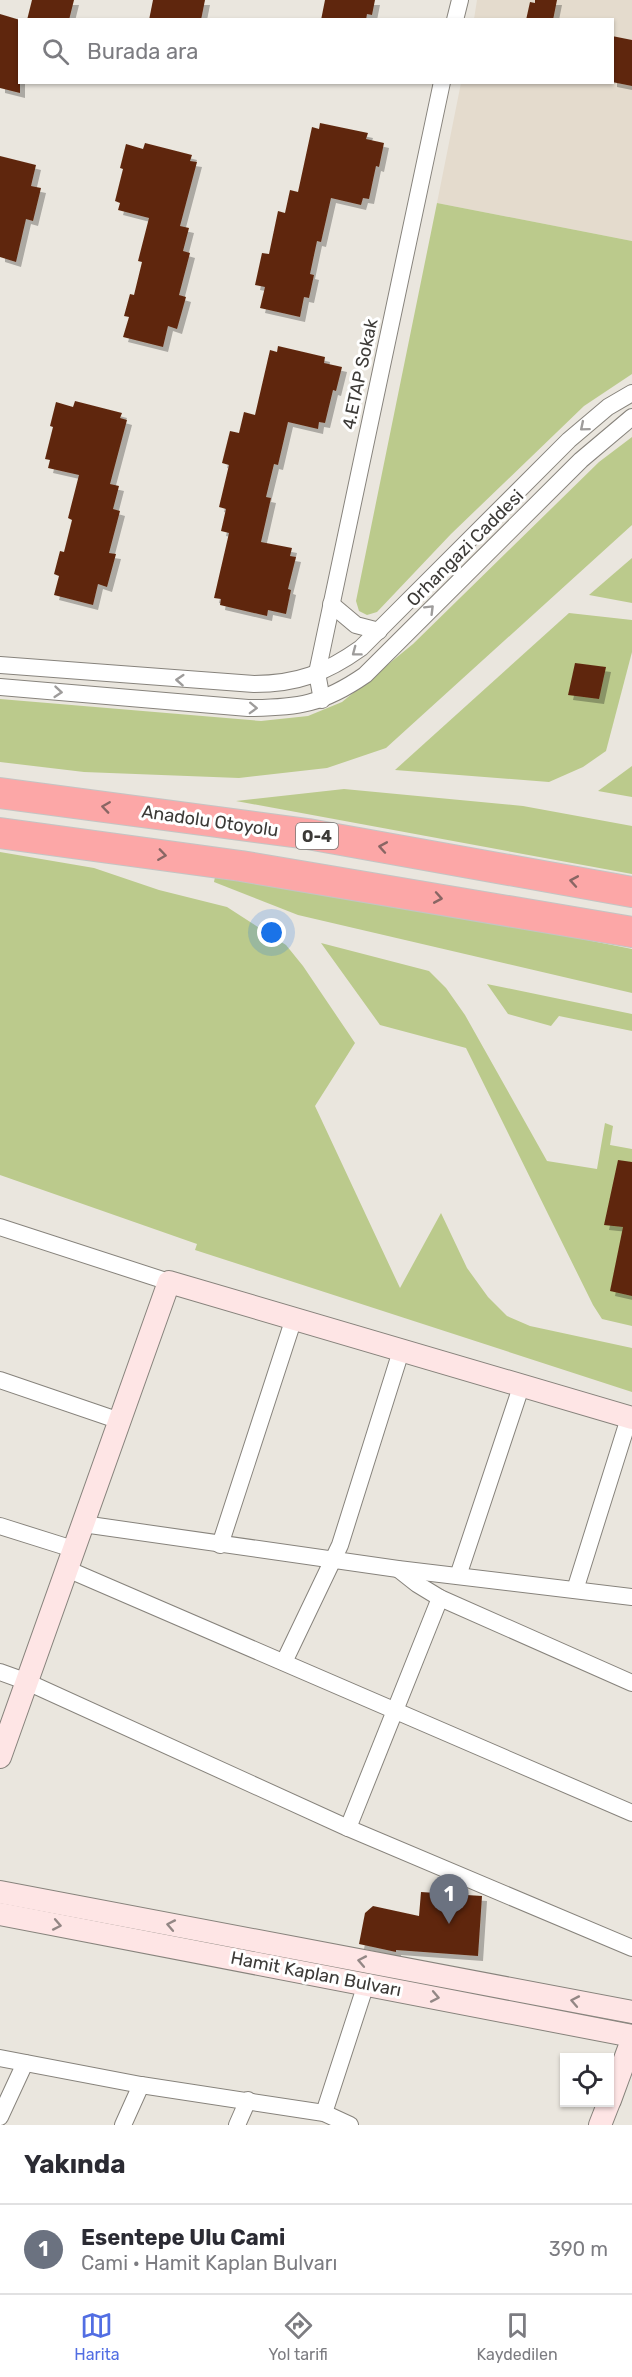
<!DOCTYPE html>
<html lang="tr">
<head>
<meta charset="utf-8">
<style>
	:root { --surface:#fff; --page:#f7f7f7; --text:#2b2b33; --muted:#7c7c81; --line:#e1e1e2; --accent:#526ee3 }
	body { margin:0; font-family:Rubik,sans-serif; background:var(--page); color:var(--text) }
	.controls { position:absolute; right:18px; bottom:18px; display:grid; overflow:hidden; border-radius:0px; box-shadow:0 2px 4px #0004 }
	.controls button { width:54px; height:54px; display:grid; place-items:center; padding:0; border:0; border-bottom:2px solid var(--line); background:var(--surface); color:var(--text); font:30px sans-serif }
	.you { position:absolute; left:272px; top:933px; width:21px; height:21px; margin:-15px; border:4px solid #fff; border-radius:50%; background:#1a73e8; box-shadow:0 0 0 9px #1a73e833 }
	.badge { display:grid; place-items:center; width:39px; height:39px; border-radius:50%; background:var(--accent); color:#fff; font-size:20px; font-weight:700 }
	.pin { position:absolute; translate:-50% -50px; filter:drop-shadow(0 2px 3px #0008) }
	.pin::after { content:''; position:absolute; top:32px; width:21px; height:18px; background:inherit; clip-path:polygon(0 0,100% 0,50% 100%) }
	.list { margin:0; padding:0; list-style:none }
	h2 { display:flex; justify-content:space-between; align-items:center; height:78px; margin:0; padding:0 24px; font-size:26px }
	h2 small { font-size:20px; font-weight:400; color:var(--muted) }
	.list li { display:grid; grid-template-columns:39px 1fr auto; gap:18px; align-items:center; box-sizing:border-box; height:90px; padding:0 24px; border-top:2px solid var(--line) }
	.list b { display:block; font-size:22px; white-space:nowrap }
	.list p { margin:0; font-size:20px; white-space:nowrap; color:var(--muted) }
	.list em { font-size:20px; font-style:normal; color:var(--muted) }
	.icon { flex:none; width:33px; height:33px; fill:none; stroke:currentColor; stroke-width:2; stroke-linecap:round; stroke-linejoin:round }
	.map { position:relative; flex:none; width:632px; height:2125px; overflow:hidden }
	.search { position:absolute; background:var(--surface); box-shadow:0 2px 4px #0004; left:18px; right:18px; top:18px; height:66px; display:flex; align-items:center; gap:15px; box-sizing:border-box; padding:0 21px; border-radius:0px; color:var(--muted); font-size:22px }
	.sheet { height:168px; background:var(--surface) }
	nav { display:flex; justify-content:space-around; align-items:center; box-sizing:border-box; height:84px; border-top:2px solid var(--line); background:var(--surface); font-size:16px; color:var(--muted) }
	nav a { display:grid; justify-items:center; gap:3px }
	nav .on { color:var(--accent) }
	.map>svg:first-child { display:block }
	.built { fill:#e4dbcd }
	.green { fill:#bbca8c }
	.building { fill:#5e280e; filter:url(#shadow) }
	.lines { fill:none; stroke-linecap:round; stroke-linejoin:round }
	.street-casing { stroke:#87837c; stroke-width:18 }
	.secondary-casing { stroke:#87837c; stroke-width:24 }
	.highway-casing { stroke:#c4c4c3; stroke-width:32 }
	.street { stroke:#fff; stroke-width:16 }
	.secondary { stroke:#fee5e5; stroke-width:22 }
	.highway { stroke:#fca7a7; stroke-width:30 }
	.oneway { stroke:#9e9c9b }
	.oneway2 { stroke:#896664 }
	.oneway3 { stroke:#938785 }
	.labels { text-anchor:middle; stroke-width:6; stroke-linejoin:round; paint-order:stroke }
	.shield { fill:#fff; stroke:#767573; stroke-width:1.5 }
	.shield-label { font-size:16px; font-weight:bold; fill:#3c3a37 }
	.street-label { font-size:18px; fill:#3c3a37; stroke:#fff }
</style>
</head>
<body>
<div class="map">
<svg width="632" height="2125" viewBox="0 0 632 2125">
	<defs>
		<filter id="shadow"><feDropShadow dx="5" dy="5" stdDeviation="0" flood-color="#0004"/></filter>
	</defs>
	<rect width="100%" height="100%" fill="#eae6de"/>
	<!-- built -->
	<polygon class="built" points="477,0 632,0 632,241 437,203 461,83 612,82 612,20 474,19"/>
	<!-- green -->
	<g class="green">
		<polygon points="437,203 632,241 632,374 584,406 451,534 377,612 367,615 359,611 356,601"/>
		<polygon points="632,437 632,525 386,748 327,768 239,778 84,772 0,762 0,699 261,721 308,716 342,702 413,644 599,462"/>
		<polygon points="632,558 632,603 589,595"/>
		<polygon points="569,613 632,620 632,652 606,751 583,767 549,782 395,770"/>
		<polygon points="632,766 632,797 598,791"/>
		<polygon points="344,789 523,806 632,826 632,874 236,801"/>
		<polygon points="0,852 94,868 159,890 227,907 286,945 303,966 355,1043 315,1106 400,1288 441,1213 467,1268 488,1297 507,1316 530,1326 632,1348 632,1392 195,1250 197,1244 0,1175"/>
		<polygon points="215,877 537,930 632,949 632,993 298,915 214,882"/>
		<polygon points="321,943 429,971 446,988 465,1015 547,1161 597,1169 605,1123 613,1126 610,1145 632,1149 632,1326 602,1319 593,1305 466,1048 380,1025"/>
		<polygon points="487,984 632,1014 632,1031 559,1016 551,1026 508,1014"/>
	</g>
	<!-- building -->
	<g class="building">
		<polygon points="32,0 74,0 69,20 27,20"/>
		<polygon points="153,0 205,0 201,20 149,20"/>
		<polygon points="325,0 375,0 372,15 367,14 366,20 321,20"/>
		<polygon points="535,0 557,0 553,20 526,20 530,2 535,3"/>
		<polygon points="0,14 20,20 20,93 0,88"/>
		<polygon points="612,36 632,40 632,86 612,82"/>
		<polygon points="320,123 368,133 366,139 384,143 379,167 376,166 369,199 363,198 361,205 331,198 321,242 317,241 310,274 314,275 309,298 304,297 300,317 260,308 265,287 255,285 262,253 269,254 278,211 285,213 290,190 298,192 312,127 319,129"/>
		<polygon points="145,143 192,155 190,161 197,162 180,226 189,228 183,251 190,253 179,295 186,297 177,329 168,326 163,347 123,337 129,317 124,316 130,294 134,295 142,262 138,261 149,218 118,210 120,203 115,201 123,169 120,168 126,144 143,149"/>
		<polygon points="0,156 36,165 31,186 41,188 33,221 26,219 16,262 0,257"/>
		<polygon points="278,346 325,357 324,363 342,367 336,391 333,390 325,423 319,422 318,429 288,422 278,465 274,464 266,497 271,498 261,542 292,548 290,556 296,557 288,589 291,590 286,614 268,610 267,616 220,605 221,599 214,598 229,533 221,531 226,509 219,507 229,465 222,463 230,431 239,433 244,412 255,415 270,350 277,352"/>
		<polygon points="75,401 122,413 120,418 127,420 110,484 119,486 113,509 120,511 109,553 116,554 107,587 98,584 93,605 54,595 59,576 54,574 60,551 64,552 72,520 68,518 79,475 48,468 50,460 45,459 53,427 50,426 56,402 73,407"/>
		<polygon points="575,663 606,667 599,699 568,695"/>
		<polygon points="618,1160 632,1162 632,1296 610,1291 623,1227 604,1225"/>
		<polygon points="421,1892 482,1896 478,1956 396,1950 396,1952 359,1944 365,1913 373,1906 419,1916"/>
	</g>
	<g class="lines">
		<!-- street casing -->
		<g class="street-casing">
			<g id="street">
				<polyline points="455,20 460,0"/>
				<polyline points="331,604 356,625 379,631"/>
				<path d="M0,665l254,19c43,0 72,-11 107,-36l208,-208 39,-33 24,-14"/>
				<path d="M0,687l248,21c50,0 75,-4 117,-33l216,-215 51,-43"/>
				<polyline points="322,700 317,673 442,82"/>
				<polyline points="0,1227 169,1282"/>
				<polyline points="0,1380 120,1421"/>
				<polyline points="83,1524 398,1569 632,1597"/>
				<polyline points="0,1526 73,1549"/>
				<polyline points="220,1545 294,1318"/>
				<polyline points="67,1569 632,1813"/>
				<polyline points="398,1569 417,1584 440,1598 632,1683"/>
				<polyline points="458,1576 521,1387"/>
				<polyline points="575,1590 629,1418"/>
				<polyline points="284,1662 340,1545 401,1351"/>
				<polyline points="0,1672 25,1681 348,1828 632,1948"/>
				<polyline points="348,1828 440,1598"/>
				<polyline points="0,2058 141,2085 324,2113 350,2125"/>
				<polyline points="324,2113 366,1984"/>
				<polyline points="0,2117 25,2063"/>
				<polyline points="123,2125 141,2085"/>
				<polyline points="237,2125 248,2100"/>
			</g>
		</g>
		<!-- secondary casing -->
		<g class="secondary-casing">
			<g id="secondary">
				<polyline points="0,1757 169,1282 632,1418"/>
				<polyline points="0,1892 632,2012"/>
				<polyline points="0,1914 632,2036"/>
				<polyline points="610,2100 632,2040"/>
				<polyline points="600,2125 609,2102"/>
			</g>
		</g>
		<!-- highway casing -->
		<g class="highway-casing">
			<g id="highway">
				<polyline points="0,793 308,834 632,892"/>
				<polyline points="0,833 241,866 632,932"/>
			</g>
		</g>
		<!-- street -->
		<use href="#street" class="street"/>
		<!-- secondary -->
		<use href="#secondary" class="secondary"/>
		<!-- highway -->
		<use href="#highway" class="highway"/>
	</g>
	<!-- one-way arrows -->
	<defs><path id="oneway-chevron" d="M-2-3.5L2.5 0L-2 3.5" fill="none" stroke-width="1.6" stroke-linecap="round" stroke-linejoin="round" transform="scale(1.5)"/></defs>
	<g class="oneway">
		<use href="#oneway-chevron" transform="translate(584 427) rotate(140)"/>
		<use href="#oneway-chevron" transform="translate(430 609) rotate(-45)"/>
		<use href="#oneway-chevron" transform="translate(356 652) rotate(143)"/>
		<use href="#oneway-chevron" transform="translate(180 680) rotate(-176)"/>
		<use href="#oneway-chevron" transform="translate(58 692) rotate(5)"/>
		<use href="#oneway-chevron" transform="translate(253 708) rotate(2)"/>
	</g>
	<g class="oneway2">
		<use href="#oneway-chevron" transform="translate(106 807) rotate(-172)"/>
		<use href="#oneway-chevron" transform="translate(383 847) rotate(-170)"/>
		<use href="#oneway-chevron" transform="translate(162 855) rotate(8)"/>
		<use href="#oneway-chevron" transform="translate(574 881) rotate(-170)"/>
		<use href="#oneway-chevron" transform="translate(438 898) rotate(10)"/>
	</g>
	<g class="oneway3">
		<use href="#oneway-chevron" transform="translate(57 1925) rotate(11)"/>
		<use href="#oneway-chevron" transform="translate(171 1925) rotate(-169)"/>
		<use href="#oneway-chevron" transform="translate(362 1961) rotate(-169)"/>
		<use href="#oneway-chevron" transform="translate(435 1997) rotate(11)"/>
		<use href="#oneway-chevron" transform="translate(575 2001) rotate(-169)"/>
	</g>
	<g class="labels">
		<!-- shield labels -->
		<rect class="shield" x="296" y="823" width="42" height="26" rx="4.5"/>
		<g class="shield-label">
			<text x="317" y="842">O-4</text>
		</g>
		<!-- street labels -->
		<g class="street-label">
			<text transform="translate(360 374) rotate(-78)" y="6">4.ETAP Sokak</text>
			<text transform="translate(465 548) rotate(-45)" y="6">Orhangazi Caddesi</text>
			<text transform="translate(210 821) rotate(8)" y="6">Anadolu Otoyolu</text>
			<text transform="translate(316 1974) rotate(11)" y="6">Hamit Kaplan Bulvarı</text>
		</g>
	</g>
</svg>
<div class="controls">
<button><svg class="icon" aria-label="locate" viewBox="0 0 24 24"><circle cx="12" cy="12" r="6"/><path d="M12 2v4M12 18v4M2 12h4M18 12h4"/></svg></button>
</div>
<div class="you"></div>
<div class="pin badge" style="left:449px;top:1924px;background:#6b7280">1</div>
<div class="search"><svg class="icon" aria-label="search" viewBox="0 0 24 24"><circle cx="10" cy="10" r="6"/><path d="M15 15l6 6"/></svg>Burada ara</div>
</div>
<section class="sheet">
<h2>Yakında<small></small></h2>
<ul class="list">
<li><span class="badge" style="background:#6b7280">1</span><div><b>Esentepe Ulu Cami</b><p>Cami · Hamit Kaplan Bulvarı</p></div><em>390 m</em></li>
</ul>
</section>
<nav>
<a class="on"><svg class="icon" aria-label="map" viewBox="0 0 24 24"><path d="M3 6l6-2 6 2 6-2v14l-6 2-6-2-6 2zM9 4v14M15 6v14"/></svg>Harita</a>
<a><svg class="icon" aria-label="directions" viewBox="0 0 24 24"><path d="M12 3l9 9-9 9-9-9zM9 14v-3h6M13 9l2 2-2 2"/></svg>Yol tarifi</a>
<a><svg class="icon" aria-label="saved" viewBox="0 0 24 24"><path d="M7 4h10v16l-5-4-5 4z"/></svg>Kaydedilen</a>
</nav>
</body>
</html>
